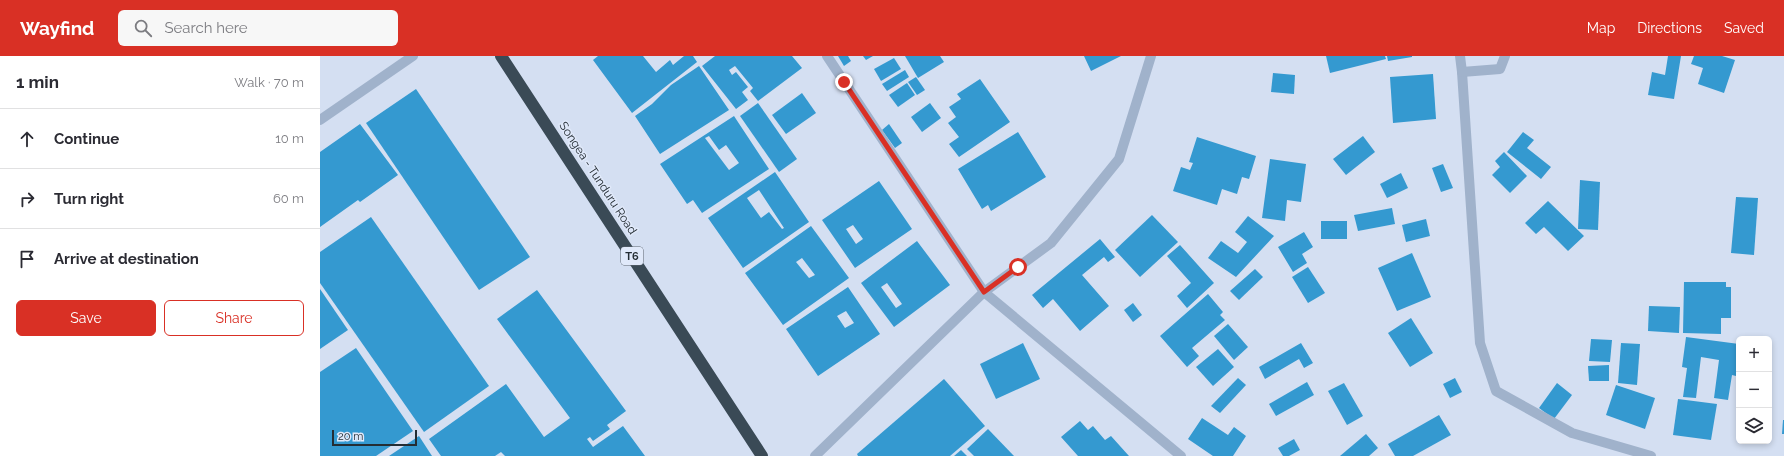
<!DOCTYPE html>
<html lang="en">
<head>
<meta charset="utf-8">
<style>
	:root { --surface:#fff; --page:#f7f7f7; --text:#2b2b33; --muted:#7c7c81; --line:#e1e1e2; --accent:#d93025 }
	body { margin:0; font-family:Raleway,sans-serif; background:var(--page); color:var(--text) }
	.controls { position:absolute; right:12px; bottom:12px; display:grid; overflow:hidden; border-radius:6px; box-shadow:0 2px 6px #0003 }
	.controls button { width:36px; height:36px; display:grid; place-items:center; padding:0; border:0; border-bottom:1px solid var(--line); background:var(--surface); color:var(--text); font:20px sans-serif }
	.scale { position:absolute; left:12px; bottom:10px; width:85px; box-sizing:border-box; padding-left:4px; border:2px solid #242d34; border-top:0; font-size:11px; line-height:14px; white-space:nowrap; color:#242d34; -webkit-text-stroke:3px #e0e9fa; paint-order:stroke }
	.stop { position:absolute; width:12px; height:12px; margin:-9px; border:3px solid #d93025; border-radius:50%; background:#fff }
	.stop.end { background:#d93025; border-color:#fff; box-shadow:0 1px 4px #0008 }
	.list { margin:0; padding:0; list-style:none }
	h2 { display:flex; justify-content:space-between; align-items:center; height:52px; margin:0; padding:0 16px; font-size:17px }
	h2 small { font-size:13px; font-weight:400; color:var(--muted) }
	.list li { display:grid; grid-template-columns:26px 1fr auto; gap:12px; align-items:center; box-sizing:border-box; height:60px; padding:0 16px; border-top:1px solid var(--line) }
	.list b { display:block; font-size:15px; white-space:nowrap }
	.list em { font-size:13px; font-style:normal; color:var(--muted) }
	.actions { display:flex; gap:8px; padding:12px 16px }
	.actions a { flex:1; padding:9px 0; border:1px solid var(--accent); border-radius:6px; text-align:center; font-size:14px; color:var(--accent) }
	.actions .main { background:var(--accent); color:#fff }
	.icon { flex:none; width:22px; height:22px; fill:none; stroke:currentColor; stroke-width:2; stroke-linecap:round; stroke-linejoin:round }
	.map { position:relative; flex:none; width:1464px; height:400px; overflow:hidden }
	header { display:flex; align-items:center; gap:24px; box-sizing:border-box; height:56px; padding:0 20px; background:var(--accent); color:#fff }
	header strong { font-size:19px }
	nav { display:flex; gap:22px; margin-inline-start:auto; font-size:14px }
	.search { width:280px; height:36px; background:var(--page); display:flex; align-items:center; gap:10px; box-sizing:border-box; padding:0 14px; border-radius:6px; color:var(--muted); font-size:15px }
	main { display:flex }
	aside { flex:1; background:var(--surface) }
	.map>svg:first-child { display:block }
	.building { fill:#3499d0; fill-rule:evenodd }
	.lines { fill:none; stroke-linecap:round; stroke-linejoin:round }
	.minor { stroke:#a0b2cb; stroke-width:10 }
	.highway { stroke:#3a4a56; stroke-width:12 }
	.route { stroke:#d93025; stroke-width:5 }
	.labels { text-anchor:middle; stroke-width:3; stroke-linejoin:round; paint-order:stroke }
	.shield { fill:#e0e9fa; stroke:#5c656f; stroke-width:1 }
	.shield-label { font-size:11px; font-weight:bold; fill:#242d34 }
	.street-label { font-size:12px; fill:#242d34; stroke:#e0e9fa }
</style>
</head>
<body>
<header>
<strong>Wayfind</strong>
<div class="search"><svg class="icon" aria-label="search" viewBox="0 0 24 24"><circle cx="10" cy="10" r="6"/><path d="M15 15l6 6"/></svg>Search here</div>
<nav><a>Map</a><a>Directions</a><a>Saved</a></nav>
</header>
<main>
<aside>
<h2>1 min<small>Walk · 70 m</small></h2>
<ul class="list">
<li><svg class="icon" aria-label="ahead" viewBox="0 0 24 24"><path d="M12 20V5M6 11l6-6 6 6"/></svg><div><b>Continue</b></div><em>10 m</em></li>
<li><svg class="icon" aria-label="right" viewBox="0 0 24 24"><path d="M7 20v-9h11M14 6l5 5-5 5"/></svg><div><b>Turn right</b></div><em>60 m</em></li>
<li><svg class="icon" aria-label="arrive" viewBox="0 0 24 24"><path d="M6 21V4h12l-3 4 3 4H6"/></svg><div><b>Arrive at destination</b></div></li>
</ul>
<div class="actions"><a class="main">Save</a><a>Share</a></div>
</aside>
<div class="map">
<svg width="1464" height="400" viewBox="0 0 1464 400">
	<rect width="100%" height="100%" fill="#d4dff2"/>
	<!-- building -->
	<g class="building">
		<polygon points="278,0 323,0 336,16 350,4 353,9 364,0 373,0 377,6 312,57 273,4"/>
		<polygon points="395,0 472,0 482,12 438,45 430,35 433,32 415,10 409,14 412,19 416,16 428,31 422,36 428,44 416,53 382,10"/>
		<polygon points="518,0 528,0 531,5 524,10"/>
		<polygon points="543,0 553,0 546,4"/>
		<polygon points="585,0 620,0 624,6 598,22"/>
		<polygon points="764,0 801,0 771,15"/>
		<polygon points="1006,0 1065,0 1066,3 1010,17"/>
		<polygon points="1067,0 1092,0 1092,1 1068,5"/>
		<polygon points="1348,0 1361,0 1354,43 1328,39 1332,16 1345,19"/>
		<polygon points="1374,0 1402,0 1415,4 1404,37 1378,28 1383,12 1371,8"/>
		<polygon points="574,2 581,13 561,25 554,13"/>
		<polygon points="379,10 409,54 340,98 315,60 332,48 351,29"/>
		<polygon points="585,14 589,21 567,35 562,28"/>
		<polygon points="953,17 975,19 974,38 951,36"/>
		<polygon points="1113,18 1116,63 1073,67 1070,21"/>
		<polygon points="596,21 605,34 597,39 588,26"/>
		<polygon points="660,23 690,66 639,101 629,88 639,81 628,67 636,61 629,51 641,43 637,38"/>
		<polygon points="587,27 595,39 578,51 569,39"/>
		<polygon points="96,33 210,201 159,234 46,67"/>
		<polygon points="482,37 496,57 466,78 452,59"/>
		<polygon points="438,47 477,103 459,116 420,60"/>
		<polygon points="610,47 621,62 602,76 591,61"/>
		<path d="M414,60l35,53 -67,44 -9,-13 -6,4 -27,-40zM389,80l10,14 7,-5 13,18 -10,7 -24,-32z"/>
		<polygon points="40,68 78,119 40,146 38,144 0,171 0,96"/>
		<polygon points="569,68 582,87 575,92 562,74"/>
		<polygon points="698,76 726,121 671,155 668,149 662,153 638,113"/>
		<polygon points="1203,76 1214,84 1207,92 1231,111 1221,123 1187,96"/>
		<polygon points="1043,80 1055,96 1026,119 1013,103"/>
		<polygon points="877,81 936,100 929,123 922,121 917,138 902,133 897,149 853,135 861,111 870,114 873,107 869,106"/>
		<polygon points="1184,96 1207,120 1190,137 1172,119 1180,111 1175,105"/>
		<polygon points="950,103 986,108 981,146 967,144 965,165 942,162"/>
		<polygon points="1123,108 1133,132 1121,136 1112,112"/>
		<path d="M455,116l34,50 -66,46 -35,-50zM439,134l25,38 -2,1 -13,-17 -8,6 -14,-20z"/>
		<polygon points="1081,117 1088,132 1067,142 1060,128"/>
		<polygon points="1260,124 1280,126 1278,174 1258,173"/>
		<path d="M559,125l33,48 -57,39 -33,-48zM533,169l10,14 -7,5 -10,-15z"/>
		<polygon points="1416,141 1438,142 1434,199 1411,197"/>
		<polygon points="1228,145 1264,180 1248,195 1224,171 1216,178 1205,167"/>
		<polygon points="1072,152 1075,168 1038,175 1034,159"/>
		<polygon points="832,159 858,186 820,221 795,194"/>
		<polygon points="928,160 954,180 916,221 888,202 901,185 918,197 927,186 915,176"/>
		<polygon points="51,161 169,330 104,376 0,227 0,196"/>
		<polygon points="1106,163 1110,180 1086,186 1082,169"/>
		<rect x="1001" y="165" width="26" height="18"/>
		<path d="M491,170l38,52 -66,47 -38,-52zM482,202l13,17 -6,3 -13,-16z"/>
		<polygon points="984,176 993,191 982,198 987,207 973,216 958,191"/>
		<polygon points="780,183 795,201 788,206 784,201 762,219 789,250 760,275 733,243 723,252 712,239"/>
		<path d="M597,185l33,44 -56,42 -33,-44zM567,227l15,21 -6,4 -15,-21z"/>
		<polygon points="860,189 894,227 867,252 857,240 871,227 847,200"/>
		<polygon points="1092,197 1111,241 1077,255 1058,212"/>
		<polygon points="988,211 1005,237 988,247 972,221"/>
		<polygon points="935,213 943,221 919,244 910,235"/>
		<polygon points="1364,226 1406,226 1406,231 1411,231 1411,262 1401,262 1401,278 1363,277"/>
		<path d="M528,231l32,47 -62,42 -32,-47zM526,255l8,12 -9,5 -8,-12z"/>
		<polygon points="0,233 28,274 0,293"/>
		<polygon points="217,234 306,355 287,369 290,373 273,385 270,381 267,383 273,391 303,370 325,400 185,400 181,396 175,400 121,400 109,383 186,328 224,381 250,362 177,263"/>
		<polygon points="888,238 903,256 900,259 905,264 872,292 879,300 867,311 840,280"/>
		<polygon points="813,247 822,259 813,266 804,254"/>
		<polygon points="1329,250 1360,251 1359,277 1328,275"/>
		<polygon points="1091,262 1113,297 1090,311 1068,277"/>
		<polygon points="908,268 928,291 914,304 894,280"/>
		<polygon points="1366,281 1419,288 1416,320 1412,319 1408,344 1394,342 1399,304 1381,301 1376,342 1363,341 1367,312 1362,311"/>
		<polygon points="1271,283 1292,284 1290,306 1269,305"/>
		<polygon points="703,287 720,323 676,343 660,308"/>
		<polygon points="981,287 993,307 984,312 979,303 945,323 939,311"/>
		<polygon points="1301,287 1320,288 1317,329 1298,327"/>
		<polygon points="36,292 93,375 56,400 0,400 0,316"/>
		<polygon points="898,293 914,311 893,330 876,311"/>
		<polygon points="1289,309 1289,325 1269,325 1268,310"/>
		<polygon points="918,322 926,329 900,357 891,350"/>
		<polygon points="1135,322 1142,336 1130,342 1123,328"/>
		<polygon points="624,323 665,370 630,400 538,400 537,398"/>
		<polygon points="987,326 994,339 956,360 949,348"/>
		<polygon points="1024,327 1043,360 1027,369 1008,335"/>
		<polygon points="1237,327 1252,339 1234,363 1219,352"/>
		<polygon points="1296,329 1335,342 1325,373 1286,359"/>
		<polygon points="1358,343 1397,348 1391,384 1353,379"/>
		<polygon points="1119,359 1131,379 1093,400 1075,400 1068,388"/>
		<polygon points="882,362 908,379 914,371 926,380 913,400 893,400 868,383"/>
		<polygon points="1463,364 1464,364 1464,378 1462,378"/>
		<polygon points="760,365 768,374 773,370 785,384 791,380 809,400 758,400 741,381"/>
		<polygon points="668,373 694,400 654,400 647,393"/>
		<polygon points="1046,378 1058,392 1049,400 1020,400"/>
		<polygon points="99,380 112,400 69,400"/>
		<polygon points="974,383 980,394 969,400 963,400 958,392"/>
		<polygon points="641,394 647,400 634,400"/>
	</g>
	<g class="lines">
		<!-- minor -->
		<g class="minor">
			<polyline points="507,0 664,236 861,400"/>
			<polyline points="1140,0 1142,16 1160,287 1176,335 1252,377 1331,400"/>
			<polyline points="1142,16 1180,13 1185,0"/>
			<polyline points="0,64 93,0"/>
			<polyline points="495,400 664,236 731,187 799,103 831,0"/>
		</g>
		<!-- highway -->
		<polyline class="highway" points="181,0 442,400"/>
	</g>
	<g class="lines">
		<!-- route -->
		<polyline class="route" points="524,26 664,236 698,211"/>
	</g>
	<g class="labels">
		<!-- shield labels -->
		<rect class="shield" x="301" y="191" width="22" height="18" rx="3"/>
		<g class="shield-label">
			<text x="312" y="204">T6</text>
		</g>
		<!-- street labels -->
		<g class="street-label">
			<text transform="translate(278 122) rotate(57)" y="4">Songea - Tunduru Road</text>
		</g>
	</g>
</svg>
<div class="controls">
<button>+</button>
<button>−</button>
<button><svg class="icon" aria-label="layers" viewBox="0 0 24 24"><path d="M12 4l9 5-9 5-9-5zM3 14l9 5 9-5"/></svg></button>
</div>
<div class="scale">20 m</div>
<div class="stop" style="left:698px;top:211px"></div>
<div class="stop end" style="left:524px;top:26px"></div>
</div>
</main>
</body>
</html>
